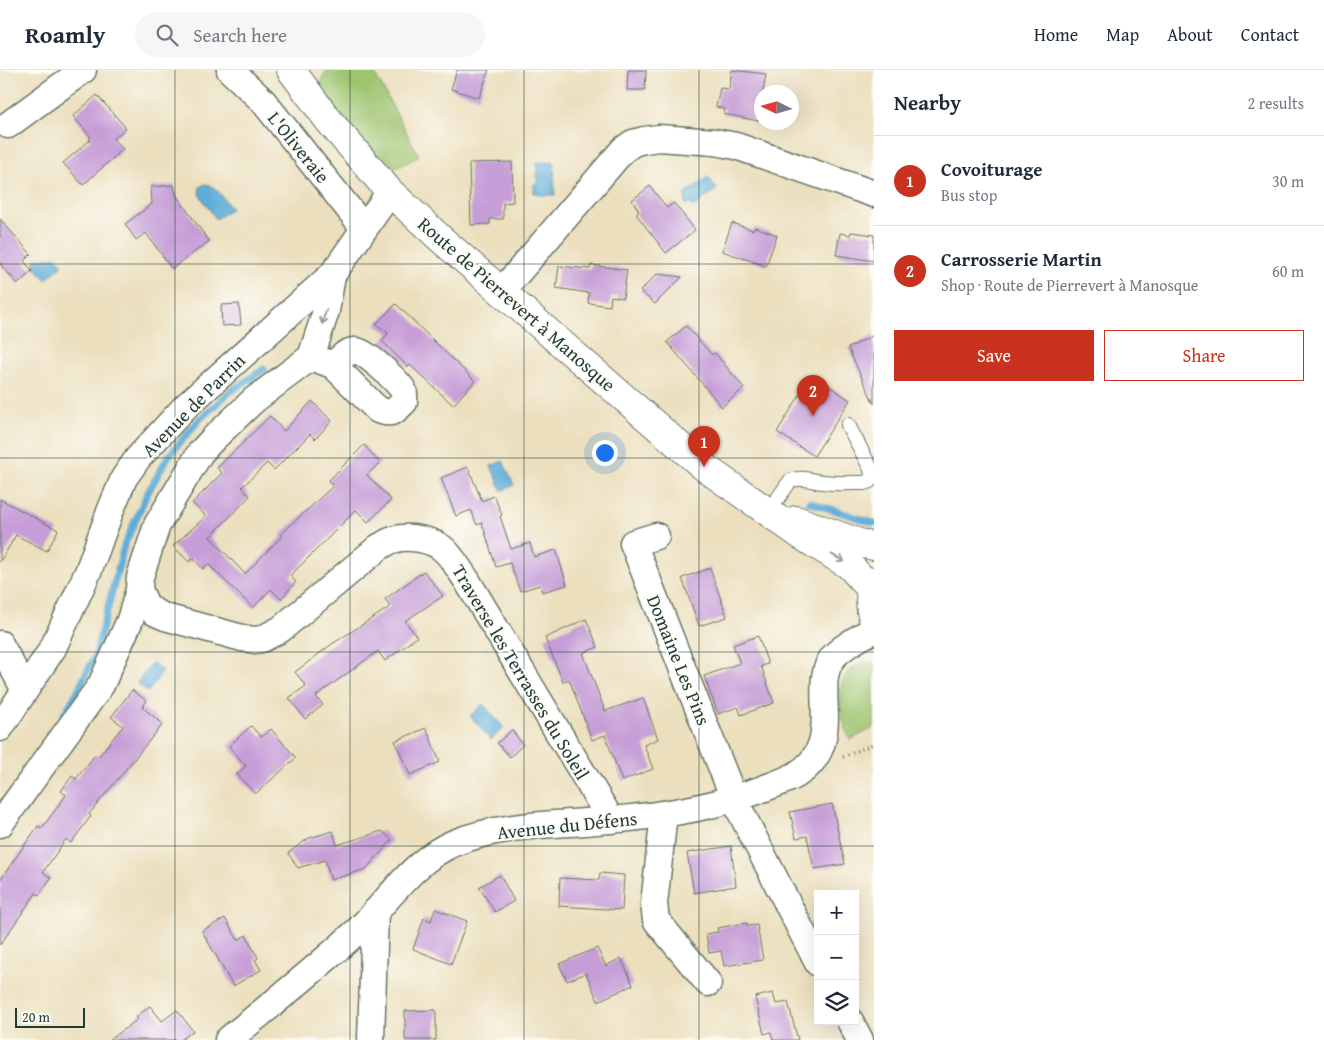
<!DOCTYPE html>
<html lang="en">
<head>
<meta charset="utf-8">
<style>
	:root { --surface:#fff; --page:#f6f6f7; --text:#1f2937; --muted:#747a83; --line:#e0e1e3; --accent:#c8321e }
	body { margin:0; font-family:"Gentium Book Plus",serif; background:var(--page); color:var(--text) }
	.controls { position:absolute; right:15px; bottom:15px; display:grid; overflow:hidden; border-radius:0px; box-shadow:0 5px 20px #0002 }
	.controls button { width:45px; height:45px; display:grid; place-items:center; padding:0; border:0; border-bottom:1px solid var(--line); background:var(--surface); color:var(--text); font:25px sans-serif }
	.compass { position:absolute; left:754px; top:15px; width:45px; height:45px; border-radius:50%; background:var(--surface); box-shadow:0 5px 20px #0002; rotate:275deg }
	.scale { position:absolute; left:15px; bottom:12px; width:70px; box-sizing:border-box; padding-left:5px; border:2px solid #1f3d34; border-top:0; font-size:14px; line-height:18px; white-space:nowrap; color:#1f3d34; -webkit-text-stroke:4px #fdfcf7; paint-order:stroke }
	.you { position:absolute; left:604px; top:382px; width:18px; height:18px; margin:-12px; border:4px solid #fff; border-radius:50%; background:#1a73e8; box-shadow:0 0 0 8px #1a73e833 }
	.badge { display:grid; place-items:center; width:32px; height:32px; border-radius:50%; background:var(--accent); color:#fff; font-size:16px; font-weight:700 }
	.pin { position:absolute; translate:-50% -41px; filter:drop-shadow(0 1px 2px #0008) }
	.pin::after { content:''; position:absolute; top:26px; width:18px; height:15px; background:inherit; clip-path:polygon(0 0,100% 0,50% 100%) }
	.list { margin:0; padding:0; list-style:none }
	h2 { display:flex; justify-content:space-between; align-items:center; height:65px; margin:0; padding:0 20px; font-size:21px }
	h2 small { font-size:16px; font-weight:400; color:var(--muted) }
	.list li { display:grid; grid-template-columns:32px 1fr auto; gap:15px; align-items:center; box-sizing:border-box; height:90px; padding:0 20px; border-top:1px solid var(--line) }
	.list b { display:block; font-size:19px; white-space:nowrap }
	.list p { margin:0; font-size:16px; white-space:nowrap; color:var(--muted) }
	.list em { font-size:16px; font-style:normal; color:var(--muted) }
	.actions { display:flex; gap:10px; padding:15px 20px }
	.actions a { flex:1; padding:11px 0; border:1px solid var(--accent); border-radius:0px; text-align:center; font-size:18px; color:var(--accent) }
	.actions .main { background:var(--accent); color:#fff }
	.icon { flex:none; width:28px; height:28px; fill:none; stroke:currentColor; stroke-width:2; stroke-linecap:round; stroke-linejoin:round }
	.map { position:relative; flex:none; width:874px; height:970px; overflow:hidden }
	header { display:flex; align-items:center; gap:30px; box-sizing:border-box; height:70px; padding:0 25px; background:var(--surface); border-bottom:1px solid var(--line) }
	header strong { font-size:24px }
	nav { display:flex; gap:28px; margin-inline-start:auto; font-size:18px }
	.search { width:350px; height:45px; background:var(--page); display:flex; align-items:center; gap:12px; box-sizing:border-box; padding:0 18px; border-radius:28px; color:var(--muted); font-size:19px }
	main { display:flex }
	aside { flex:1; background:var(--surface) }
	.map>svg:first-child { display:block }
	.green { fill:#9fc46f; stroke:#5f8052 }
	.water { fill:#5eadd8; stroke:#3e7586 }
	.lines { fill:none; stroke-linecap:round; stroke-linejoin:round }
	.stream { stroke:#5eadd8; stroke-width:7 }
	.building { fill:#c69dd7 }
	.lane-casing { stroke:#667664; stroke-width:16 }
	.street-casing { stroke:#667664; stroke-width:29 }
	.secondary-casing { stroke:#667664; stroke-width:30 }
	.path { stroke:#667664; stroke-width:3; stroke-dasharray:1 4; stroke-linecap:butt }
	.lane { stroke:#fff; stroke-width:14 }
	.street { stroke:#fff; stroke-width:26 }
	.secondary { stroke:#fff; stroke-width:28 }
	.oneway { stroke:#8f9e9a }
	.grid { fill:none; stroke:#1f3d34; stroke-width:1; stroke-opacity:0.55 }
	.labels { text-anchor:middle; stroke-width:4.5; stroke-linejoin:round; paint-order:stroke }
	.street-label { font-size:19px; fill:#1f3d34; stroke:#fdfcf7 }
</style>
</head>
<body>
<header>
<strong>Roamly</strong>
<div class="search"><svg class="icon" aria-label="search" viewBox="0 0 24 24"><circle cx="10" cy="10" r="6"/><path d="M15 15l6 6"/></svg>Search here</div>
<nav><a>Home</a><a>Map</a><a>About</a><a>Contact</a></nav>
</header>
<main>
<div class="map">
<svg width="874" height="970" viewBox="0 0 874 970">
	<rect width="100%" height="100%" fill="#fdfcf7"/>
	<filter id="ink" filterUnits="userSpaceOnUse"><feTurbulence type="fractalNoise" baseFrequency=".02" numOctaves="2"/><feDisplacementMap in="SourceGraphic" scale="10" xChannelSelector="R" yChannelSelector="G"/><feConvolveMatrix kernelMatrix="1 2 1 2 8 2 1 2 1" color-interpolation-filters="sRGB"/></filter>
	<filter id="wash" filterUnits="userSpaceOnUse"><feTurbulence type="fractalNoise" baseFrequency=".0096" numOctaves="4" result="noise"/><feDisplacementMap in="SourceGraphic" scale="20" xChannelSelector="R" yChannelSelector="G"/><feGaussianBlur stdDeviation="1.12" result="paint"/><feColorMatrix in="noise" values="0 0 0 0 0 0 0 0 0 0 0 0 0 0 0 0 0 1.4 0 .05"/><feComposite in="paint" operator="in"/></filter>
	<g filter="url(#wash)">
		<rect width="100%" height="100%" fill="#ebdfbd"/>
		<!-- green -->
		<g class="green">
			<polygon points="327,0 373,0 419,86 388,102 319,24 322,8"/>
			<path d="M865,591l9,2v65l-24,12c-8,-20 -17,-50 -2,-68 4,-5 12,-8 17,-11z"/>
		</g>
		<!-- water -->
		<g class="water">
			<polygon points="537,92 554,92 555,125 538,125 537,123 534,123 534,114 537,114"/>
			<polygon points="708,107 717,119 693,137 691,134 686,134 685,131 686,128 684,125"/>
			<path d="M205,114c11,1 20,16 26,25l-15,10 -17,-25 1,-7z"/>
			<polygon points="56,187 63,194 46,210 34,196 36,189"/>
			<polygon points="503,391 514,415 502,421 491,396"/>
			<polygon points="152,593 163,601 148,622 137,613"/>
			<polygon points="483,634 504,658 491,670 470,646"/>
		</g>
		<g class="lines">
			<!-- stream -->
			<g class="stream">
				<polyline points="809,432 874,453"/>
				<polyline points="63,646 76,624 95,586 124,476 146,426 168,387 199,350 231,321 264,299"/>
			</g>
		</g>
		<g id="blocks">
			<!-- building -->
			<g class="building">
				<polygon points="457,0 489,0 479,28 451,19"/>
				<polygon points="628,0 646,0 645,20 627,20"/>
				<polygon points="732,0 766,4 763,22 762,22 758,51 724,44 725,39 716,37 720,18 729,19"/>
				<polygon points="97,25 126,58 113,69 123,79 83,115 63,93 90,70 89,69 91,67 73,46"/>
				<polygon points="512,92 513,132 503,133 503,149 490,149 490,154 471,155 469,93"/>
				<polygon points="174,115 176,125 209,171 172,199 146,163 136,170 125,154 152,134 151,117"/>
				<polygon points="650,116 667,138 674,133 695,160 666,183 636,144 639,141 632,130"/>
				<polygon points="0,149 31,184 24,191 32,201 18,214 0,194"/>
				<polygon points="732,153 753,160 755,157 777,165 766,196 722,181"/>
				<polygon points="851,162 874,165 874,191 836,185 840,163 850,165"/>
				<polygon points="591,195 627,200 623,228 611,226 610,236 588,233 589,223 556,218 559,196 590,199"/>
				<polygon points="657,204 682,207 655,234 640,221"/>
				<polygon points="239,234 241,255 222,256 221,235"/>
				<polygon points="396,234 475,311 453,335 410,295 408,297 382,271 388,263 376,254"/>
				<polygon points="686,256 712,285 715,283 744,318 722,337 667,272"/>
				<polygon points="874,265 874,334 848,278"/>
				<polygon points="812,305 850,330 814,386 777,362"/>
				<polygon points="312,331 332,351 315,369 310,364 274,400 267,393 242,417 250,426 210,467 245,504 282,466 280,465 333,416 328,411 364,375 380,393 367,405 391,430 368,452 356,440 290,506 296,512 281,529 271,519 253,538 208,494 203,499 193,488 189,492 173,476 206,446 192,433 222,403 217,398 270,346 284,361"/>
				<polygon points="468,397 482,431 494,426 502,445 500,446 511,479 530,473 534,487 556,480 567,515 542,522 540,515 520,521 510,493 496,497 482,453 477,455 471,440 456,446 441,408"/>
				<polygon points="0,429 58,460 47,481 16,465 0,492"/>
				<polygon points="710,498 727,547 699,556 682,508"/>
				<polygon points="424,501 443,526 405,551 417,567 385,591 378,581 316,626 323,635 305,649 289,628 306,616 295,602 332,574 390,537 385,529"/>
				<polygon points="586,549 598,577 583,583 605,641 643,628 658,669 644,675 653,699 622,711 605,665 592,670 569,609 563,612 545,568"/>
				<polygon points="758,566 768,594 761,596 774,633 741,645 738,637 718,644 704,606 740,593 733,575"/>
				<polygon points="132,620 147,631 142,637 163,654 89,744 91,746 71,773 66,769 43,802 51,808 39,825 36,823 0,875 0,810 38,756 42,758 66,725 61,721 72,706 76,709 95,685 98,687 123,656 111,647"/>
				<polygon points="251,656 261,667 271,659 296,688 255,724 237,704 246,696 229,676"/>
				<polygon points="426,658 440,692 410,705 395,671"/>
				<polygon points="512,660 523,675 510,687 497,673"/>
				<polygon points="832,734 845,794 814,799 807,766 796,768 790,742"/>
				<polygon points="333,761 337,775 382,761 392,770 366,799 331,810 325,790 298,798 288,783 309,768"/>
				<polygon points="731,776 736,816 694,823 687,783"/>
				<polygon points="600,803 624,805 622,840 559,836 560,808 599,810"/>
				<polygon points="500,805 514,831 495,842 479,817"/>
				<polygon points="435,839 467,851 451,894 413,879 424,848 431,851"/>
				<polygon points="225,848 238,870 246,865 258,888 255,890 261,900 233,916 202,861"/>
				<polygon points="747,853 748,856 757,855 763,890 724,896 721,881 709,883 706,864 718,862 717,858"/>
				<polygon points="597,878 606,896 621,888 633,915 598,931 586,903 567,911 559,894"/>
				<polygon points="773,923 776,934 788,932 798,970 773,970 771,962 764,964 755,927"/>
				<polygon points="150,936 162,951 177,940 193,961 181,970 110,970 138,949 136,947"/>
				<polygon points="436,940 436,970 405,970 405,941"/>
			</g>
		</g>
	</g>
	<g filter="url(#ink)">
		<use href="#blocks" fill-opacity="0" stroke="#667664" stroke-width="1"/>
		<g class="lines">
			<!-- lane casing -->
			<g class="lane-casing">
				<path id="lane" d="M769,441l21,-30c12,-5 21,0 33,1 13,2 28,1 41,1l6,-2 2,-5 -1,-7 -23,-44"/>
			</g>
			<!-- street casing -->
			<g class="street-casing">
				<g id="street">
					<polyline points="230,0 263,31 364,158"/>
					<polyline points="8,55 83,0"/>
					<polyline points="502,221 623,80 633,73 644,70 659,68 715,72 736,76 874,124"/>
					<polyline points="311,287 326,241 332,205"/>
					<path d="M333,295c7,-6 14,-15 23,-14 10,0 42,31 47,39 2,4 1,8 1,12 -10,10 -12,13 -26,8l-45,-45 -22,-8 -57,43 -40,38 -14,15 -43,72 -17,52 -1,13 7,15 8,7 11,5 77,21 13,2 7,-1 19,-10 98,-82c5,-2 9,-6 14,-7 14,-5 37,-1 49,8 10,8 16,20 24,31l145,241"/>
					<polyline points="656,466 633,473 734,729 818,893"/>
					<polyline points="0,574 25,620"/>
					<polyline points="0,658 53,578 88,502 111,439 124,408 138,388 185,337 332,205 390,122"/>
					<polyline points="664,744 654,834 656,850 708,913"/>
					<polyline points="0,754 101,615 130,550 139,520"/>
					<polyline points="850,951 860,970"/>
					<path d="M228,970c43,-35 87,-70 128,-108 31,-29 57,-72 98,-89 41,-17 87,-18 131,-21 58,-4 117,-11 172,-31 12,-5 27,-9 39,-16 53,-32 11,-92 39,-120 9,-9 28,-20 39,-25"/>
					<polyline points="371,970 375,842"/>
				</g>
			</g>
			<!-- secondary casing -->
			<g class="secondary-casing">
				<g id="secondary">
					<polyline points="291,0 329,51 390,122 442,170 704,397 802,466 849,495 871,519"/>
					<polyline points="796,450 862,474 874,476"/>
					<path d="M874,511c-5,13 -5,27 0,40"/>
				</g>
			</g>
			<!-- path -->
			<polyline class="path" points="843,687 874,674"/>
			<!-- lane -->
			<use href="#lane" class="lane"/>
			<!-- street -->
			<use href="#street" class="street"/>
			<!-- secondary -->
			<use href="#secondary" class="secondary"/>
		</g>
		<!-- one-way arrows -->
		<defs><path id="oneway-shaft" d="M-6 0H5M1.5-3L5.5 0L1.5 3" fill="none" stroke-width="1.6" stroke-linecap="round" stroke-linejoin="round" transform="scale(1.25)"/></defs>
		<g class="oneway">
			<use href="#oneway-shaft" transform="translate(324 247) rotate(107)"/>
			<use href="#oneway-shaft" transform="translate(838 488) rotate(29)"/>
		</g>
	</g>
	<!-- grid -->
	<path class="grid" d="M175,0v970M350,0v970M524,0v970M699,0v970M0,194h874M0,388h874M0,582h874M0,776h874"/>
	<g class="labels">
		<!-- street labels -->
		<g class="street-label">
			<text transform="translate(299 77) rotate(51)" y="7">L'Oliveraie</text>
			<text transform="translate(517 234) rotate(41)" y="7">Route de Pierrevert à Manosque</text>
			<text transform="translate(193 335) rotate(-45)" y="7">Avenue de Parrin</text>
			<text transform="translate(679 590) rotate(68)" y="7">Domaine Les Pins</text>
			<text transform="translate(521 602) rotate(59)" y="7">Traverse les Terrasses du Soleil</text>
			<text transform="translate(567 755) rotate(-6)" y="7">Avenue du Défens</text>
		</g>
	</g>
</svg>
<div class="controls">
<button>+</button>
<button>−</button>
<button><svg class="icon" aria-label="layers" viewBox="0 0 24 24"><path d="M12 4l9 5-9 5-9-5zM3 14l9 5 9-5"/></svg></button>
</div>
<svg class="compass" viewBox="-18 -18 36 36"><path d="M0-13l5 13h-10z" fill="#e53935"/><path d="M0 13l5-13h-10z" fill="#747a83"/></svg>
<div class="scale">20 m</div>
<div class="you"></div>
<div class="pin badge" style="left:704px;top:397px">1</div>
<div class="pin badge" style="left:813px;top:346px">2</div>
</div>
<aside>
<h2>Nearby<small>2 results</small></h2>
<ul class="list">
<li><span class="badge">1</span><div><b>Covoiturage</b><p>Bus stop</p></div><em>30 m</em></li>
<li><span class="badge">2</span><div><b>Carrosserie Martin</b><p>Shop · Route de Pierrevert à Manosque</p></div><em>60 m</em></li>
</ul>
<div class="actions"><a class="main">Save</a><a>Share</a></div>
</aside>
</main>
</body>
</html>
